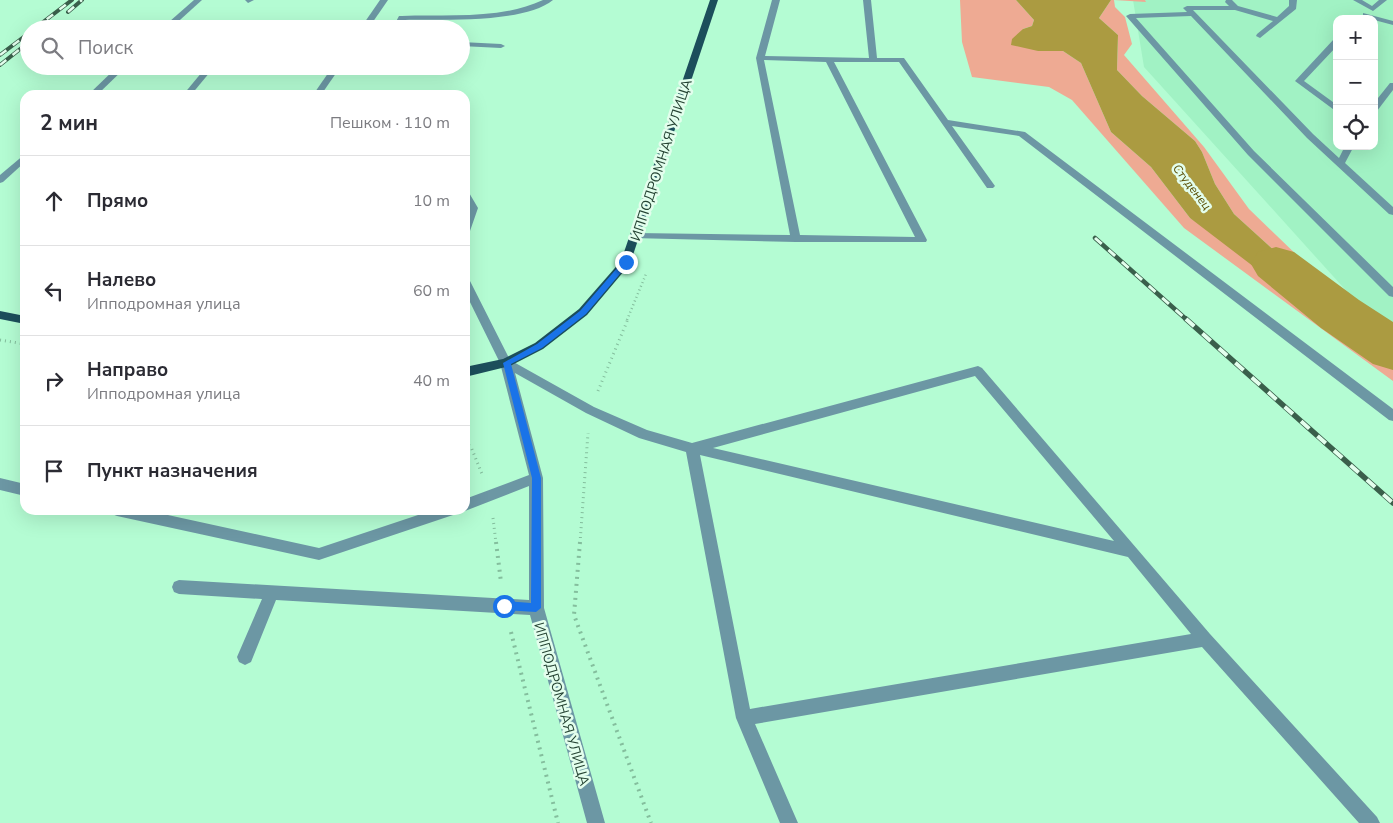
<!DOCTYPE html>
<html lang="ru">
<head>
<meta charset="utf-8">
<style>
	:root { --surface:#fff; --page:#f2f2f3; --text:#2b2b33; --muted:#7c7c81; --line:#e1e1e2 }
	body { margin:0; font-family:"Nunito Sans",sans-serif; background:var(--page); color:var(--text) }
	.controls { position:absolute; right:15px; top:15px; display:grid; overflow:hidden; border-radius:10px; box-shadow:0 5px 20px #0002 }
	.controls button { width:45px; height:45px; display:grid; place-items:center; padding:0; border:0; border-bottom:1px solid var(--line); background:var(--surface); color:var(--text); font:25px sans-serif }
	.stop { position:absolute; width:15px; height:15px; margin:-11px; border:4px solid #1a73e8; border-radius:50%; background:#fff }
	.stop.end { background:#1a73e8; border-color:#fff; box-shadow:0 1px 5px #0008 }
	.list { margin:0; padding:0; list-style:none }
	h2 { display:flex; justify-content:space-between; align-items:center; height:65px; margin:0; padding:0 20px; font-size:21px }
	h2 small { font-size:16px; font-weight:400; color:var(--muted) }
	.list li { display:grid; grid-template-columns:32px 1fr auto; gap:15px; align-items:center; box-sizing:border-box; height:90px; padding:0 20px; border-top:1px solid var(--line) }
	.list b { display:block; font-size:19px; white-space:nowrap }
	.list p { margin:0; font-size:16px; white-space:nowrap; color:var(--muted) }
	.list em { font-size:16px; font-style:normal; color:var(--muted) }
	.icon { flex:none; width:28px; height:28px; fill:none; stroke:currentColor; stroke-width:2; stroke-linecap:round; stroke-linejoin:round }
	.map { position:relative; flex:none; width:1393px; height:823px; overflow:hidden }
	.search { position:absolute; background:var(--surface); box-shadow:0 5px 20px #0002; left:20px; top:20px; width:450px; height:55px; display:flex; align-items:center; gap:12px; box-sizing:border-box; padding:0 18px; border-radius:28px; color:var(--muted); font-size:19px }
	.panel { position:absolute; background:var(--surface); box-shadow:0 5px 20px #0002; left:20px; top:90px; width:450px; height:425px; border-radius:15px }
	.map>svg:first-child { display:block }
	.built { fill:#a1f2c4; fill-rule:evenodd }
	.green { fill:#eeaa93 }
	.water { fill:#ab9b41 }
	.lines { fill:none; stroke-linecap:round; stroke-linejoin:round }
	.river { fill:#ab9b41; fill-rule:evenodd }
	.path-far2 { stroke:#84be9d; stroke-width:2.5; stroke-dasharray:1 3; stroke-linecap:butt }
	.path-far1 { stroke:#84be9d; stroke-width:3; stroke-dasharray:1 4; stroke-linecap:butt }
	.path { stroke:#84be9d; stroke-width:4; stroke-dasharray:2 5; stroke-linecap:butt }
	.minor { fill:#6c97a4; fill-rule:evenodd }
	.major { fill:#1c4e5b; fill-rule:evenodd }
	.rail-far2-casing { stroke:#3a5f4b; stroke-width:4 }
	.rail-far1-casing { stroke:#3a5f4b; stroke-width:4.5 }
	.rail-casing { stroke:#3a5f4b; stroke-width:5.5 }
	.rail-far2 { stroke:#e3feed; stroke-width:2.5; stroke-dasharray:8; stroke-linecap:butt }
	.rail-far1 { stroke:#e3feed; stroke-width:3; stroke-dasharray:9; stroke-linecap:butt }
	.rail { stroke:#e3feed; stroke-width:4; stroke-dasharray:11; stroke-linecap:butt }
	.route { fill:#1a73e8 }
	.labels { text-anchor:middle; stroke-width:5; stroke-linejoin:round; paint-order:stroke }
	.far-water-label { font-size:12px; font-style:italic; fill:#584c02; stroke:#e3feed }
	.street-label { font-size:14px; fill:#254333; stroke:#e3feed }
</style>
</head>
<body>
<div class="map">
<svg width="1393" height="823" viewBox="0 0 1393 823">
	<rect width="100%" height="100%" fill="#b4fcd3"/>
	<!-- built -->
	<path class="built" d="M1133,0h260v340l-4,-2 -245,-271zM1337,19h37v127h-37z"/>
	<!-- green -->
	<polygon class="green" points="960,0 1016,0 1034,20 1032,26 1023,29 1038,51 1063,51 1081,63 1111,132 1151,167 1190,218 1340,314 1331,294 1288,263 1234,214 1215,184 1202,152 1195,141 1142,96 1117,70 1118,35 1099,18 1111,0 1145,0 1146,2 1114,0 1115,7 1125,17 1132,44 1124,55 1204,147 1249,209 1384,339 1393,344 1393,381 1184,228 1072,100 1049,87 972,77 962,42"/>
	<!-- water -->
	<polygon class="water" points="1016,0 1111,0 1099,18 1118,35 1117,70 1142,96 1195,141 1202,152 1215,184 1234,214 1288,263 1331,294 1340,314 1317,306 1262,273 1190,218 1151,167 1111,132 1081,63 1063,51 1038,51 1011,45 1012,39 1023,29 1032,26 1034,20"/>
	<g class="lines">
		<!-- river -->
		<polygon class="river" points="1276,247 1294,252 1359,300 1393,322 1393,370 1373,364 1321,328 1258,276 1251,264 1258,252"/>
		<!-- path-far2 -->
		<polyline class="path-far2" points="627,320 646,274"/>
		<!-- path-far1 -->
		<g class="path-far1">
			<polyline points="0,340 25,344"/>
			<polyline points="598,391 628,319"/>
			<polyline points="465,442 471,447 482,474"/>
			<polyline points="493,518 496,543"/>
			<polyline points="580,543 588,433"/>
		</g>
		<!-- path -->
		<g class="path">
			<polyline points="496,542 501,582"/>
			<polyline points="580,542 574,615 651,823"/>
			<polyline points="511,632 558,823"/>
		</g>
		<!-- minor -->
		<g class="minor">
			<polygon points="194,0 202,0 170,29 161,29"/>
			<polygon points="245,0 254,0 248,3"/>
			<polygon points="380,0 388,0 368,29 360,29"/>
			<path d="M543,0h10c-30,24 -111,19 -148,20l-5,9h-8l7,-13h3c46,-2 98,4 141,-16z"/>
			<path d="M772,0h8l-15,56 104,2 -6,-58h8l6,58h27l44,62 77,12 368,277v12l-4,-1 -370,-284 -67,-10 43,60 -2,2h-6l-88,-126h-65l93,178 -1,2h-130l-164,-4 -1,-2 5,-3 154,2 -34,-177zM764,60l62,2 89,175 -115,-2z"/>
			<polygon points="1226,0 1232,0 1238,6 1277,17 1289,6 1289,0 1297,0 1296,9 1260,38 1256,36 1257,34 1273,21 1235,10 1193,10 1313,134 1339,158 1345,146 1354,146 1345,163 1393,207 1393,215 1389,214 1307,138 1191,16 1136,18 1254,151 1393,287 1393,297 1389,296 1248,155 1126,16 1130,14 1187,12 1183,8 1187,6 1229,6 1225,2"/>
			<polygon points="1353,0 1362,0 1372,6 1379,0 1387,0 1373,11"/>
			<polygon points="1363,13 1393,21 1393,25 1363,17"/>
			<polygon points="241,25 281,27 285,29 239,29"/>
			<polygon points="1334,39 1337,39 1337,46 1304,81 1337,105 1337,112 1295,81"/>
			<polygon points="461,42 501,44 505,46 501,48 461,46"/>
			<polygon points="118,66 127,66 97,95 88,95"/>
			<polygon points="207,66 215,66 191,95 183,95"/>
			<polygon points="333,66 341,66 321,95 313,95"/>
			<polygon points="1390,83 1393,83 1393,90 1377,111 1374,112 1374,103"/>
			<polygon points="25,154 25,162 3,182 0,183 0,175"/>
			<polygon points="465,190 468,191 478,208 470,231 465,234 465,217 468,208 465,202"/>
			<path d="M465,277l5,4 40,79 84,47 53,23 45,13 286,-77 4,2 228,266 167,183 3,6h-21l-157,-176 -447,77 43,99h-18l-44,-105 -50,-266 -47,-14 -53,-25 -71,-40 28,105 1,130 61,215h-18l-57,-208 -254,-15 -25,62 -6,3 -6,-3 -2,-5 25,-58 -83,-5 -5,-2 -2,-5 2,-5 5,-2 350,20v-114l-64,25 -3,-1h3v-11l64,-24 -29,-112 -35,-71zM975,376l139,165 -401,-93zM700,455l428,102 63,77 -441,75z"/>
			<polygon points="0,478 25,484 25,496 0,490"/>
			<polygon points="110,510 145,510 319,548 433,510 458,510 456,514 319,560 117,516 112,514"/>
		</g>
		<!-- major -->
		<g class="major">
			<polygon points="710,0 718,0 630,264 587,315 543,349 510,366 465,377 465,367 503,359 535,343 579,309 621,261"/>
			<polygon points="0,311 25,316 25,324 0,319"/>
		</g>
		<!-- rail-far2 casing -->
		<g class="rail-far2-casing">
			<g id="rail-far2">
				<polyline points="68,12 82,0"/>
				<polyline points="34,29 72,0"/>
				<polyline points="0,55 29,33"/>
				<polyline points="0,65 29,42"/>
			</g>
		</g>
		<!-- rail-far1 casing -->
		<g class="rail-far1-casing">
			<polyline id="rail-far1" points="1095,238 1187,320"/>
		</g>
		<!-- rail casing -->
		<g class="rail-casing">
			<polyline id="rail" points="1186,319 1393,503"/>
		</g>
		<!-- rail-far2 -->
		<use href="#rail-far2" class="rail-far2"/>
		<!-- rail-far1 -->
		<use href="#rail-far1" class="rail-far1"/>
		<!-- rail -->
		<use href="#rail" class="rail"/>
	</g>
	<!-- route -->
	<polygon class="route" points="624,260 630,262 586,314 542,348 511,364 541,478 541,608 536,612 504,610 499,606 504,601 531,603 532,478 503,363 537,344 580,311"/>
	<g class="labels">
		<!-- far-water labels -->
		<g class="far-water-label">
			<text transform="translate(1192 187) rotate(52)" y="4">Студенец</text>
		</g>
		<!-- street labels -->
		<g class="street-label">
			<text transform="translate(661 160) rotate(-72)" y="5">ИППОДРОМНАЯ УЛИЦА</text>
			<text transform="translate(562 704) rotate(74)" y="5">ИППОДРОМНАЯ УЛИЦА</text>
		</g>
	</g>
</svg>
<div class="controls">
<button>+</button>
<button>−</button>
<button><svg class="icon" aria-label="locate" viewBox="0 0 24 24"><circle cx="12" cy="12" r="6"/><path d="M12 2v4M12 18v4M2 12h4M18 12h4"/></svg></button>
</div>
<div class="stop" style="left:504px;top:606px"></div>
<div class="stop end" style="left:626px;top:262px"></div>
<div class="search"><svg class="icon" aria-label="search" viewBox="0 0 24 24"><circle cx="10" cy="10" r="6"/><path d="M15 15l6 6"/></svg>Поиск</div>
<section class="panel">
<h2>2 мин<small>Пешком · 110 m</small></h2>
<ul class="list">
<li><svg class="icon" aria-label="ahead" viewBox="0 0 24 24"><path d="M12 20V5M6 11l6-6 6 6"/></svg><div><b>Прямо</b></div><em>10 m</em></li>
<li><svg class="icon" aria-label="left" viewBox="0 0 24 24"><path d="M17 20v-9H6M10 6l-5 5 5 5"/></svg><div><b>Налево</b><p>Ипподромная улица</p></div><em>60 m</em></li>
<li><svg class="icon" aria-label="right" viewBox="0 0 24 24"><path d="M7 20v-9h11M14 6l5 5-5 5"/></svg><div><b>Направо</b><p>Ипподромная улица</p></div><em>40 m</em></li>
<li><svg class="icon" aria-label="arrive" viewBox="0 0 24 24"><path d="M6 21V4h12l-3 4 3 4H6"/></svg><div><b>Пункт назначения</b></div></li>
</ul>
</section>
</div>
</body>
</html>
